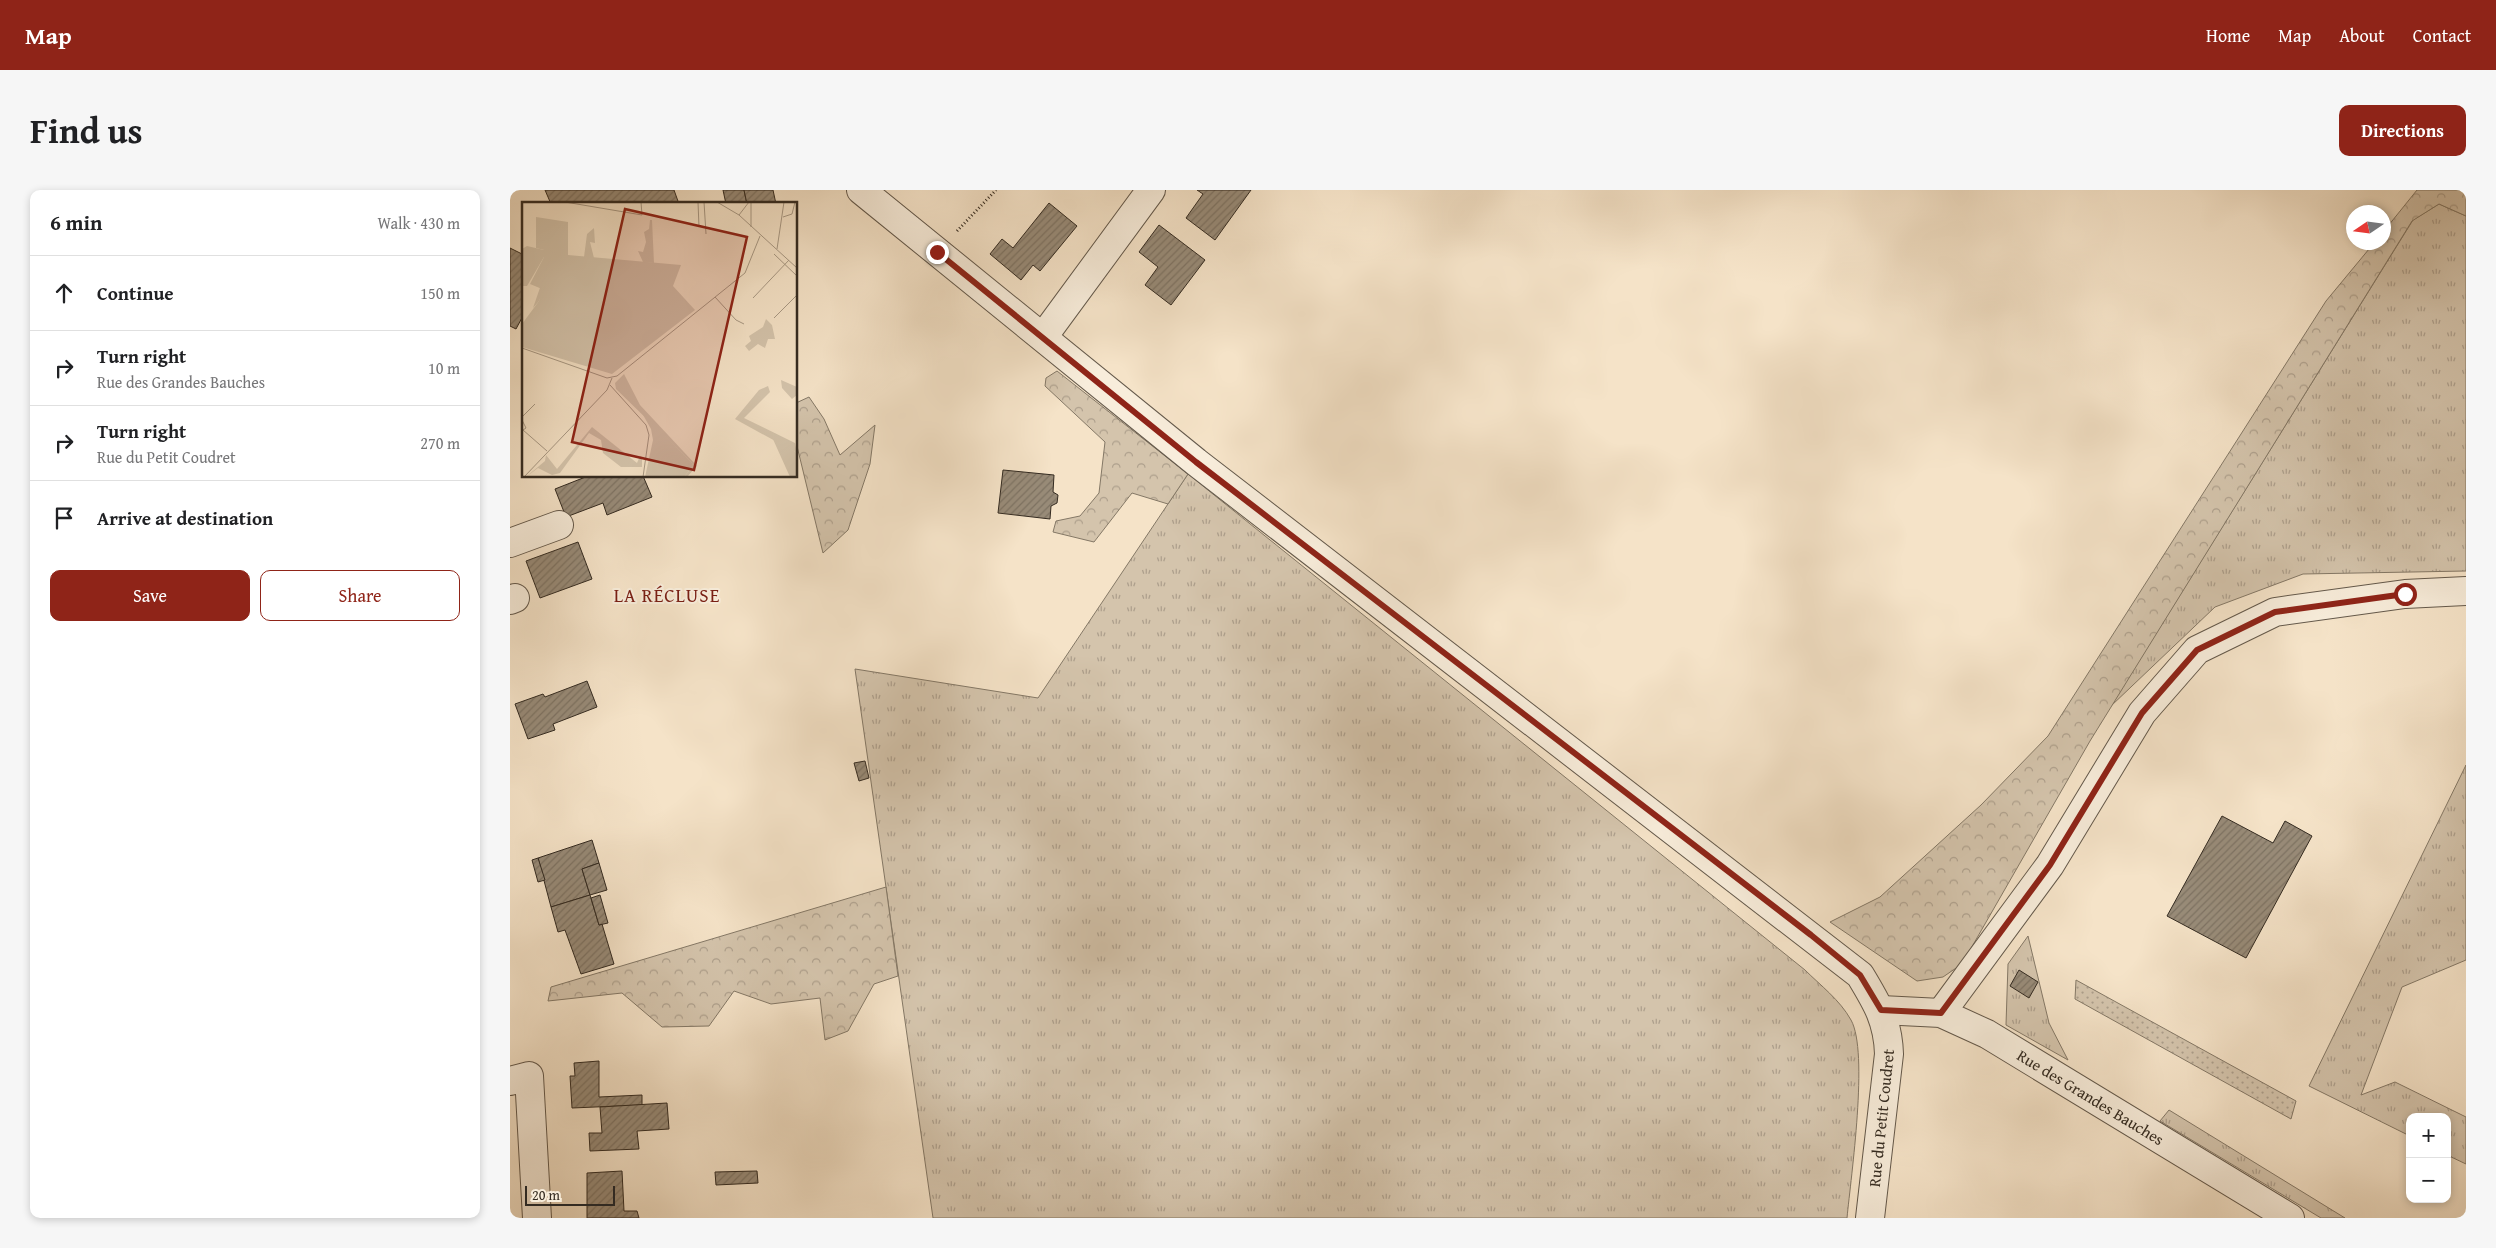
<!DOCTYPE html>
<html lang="en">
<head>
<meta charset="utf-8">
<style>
	:root { --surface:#fff; --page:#f6f6f6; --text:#202124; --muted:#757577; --line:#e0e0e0; --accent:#8f2418 }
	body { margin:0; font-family:"Gentium Book Plus",serif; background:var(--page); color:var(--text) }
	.controls { position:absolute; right:15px; bottom:15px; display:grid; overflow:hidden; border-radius:10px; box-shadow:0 2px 8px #0003 }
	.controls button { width:45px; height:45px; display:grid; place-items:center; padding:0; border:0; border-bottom:1px solid var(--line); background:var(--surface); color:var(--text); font:25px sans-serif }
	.compass { position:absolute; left:1836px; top:15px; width:45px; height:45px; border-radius:50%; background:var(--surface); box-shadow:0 2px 8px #0003; rotate:257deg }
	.scale { position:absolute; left:15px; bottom:12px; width:90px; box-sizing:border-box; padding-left:5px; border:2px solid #342b21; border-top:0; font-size:14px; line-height:18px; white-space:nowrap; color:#342b21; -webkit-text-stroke:4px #f8eddb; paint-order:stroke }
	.stop { position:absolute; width:15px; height:15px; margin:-11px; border:4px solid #8f2418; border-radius:50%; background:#fff }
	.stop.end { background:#8f2418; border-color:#fff; box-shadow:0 1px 5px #0008 }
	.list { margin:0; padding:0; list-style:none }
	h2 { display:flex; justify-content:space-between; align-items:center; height:65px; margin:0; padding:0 20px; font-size:21px }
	h2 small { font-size:16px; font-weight:400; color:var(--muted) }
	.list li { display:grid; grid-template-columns:32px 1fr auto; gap:15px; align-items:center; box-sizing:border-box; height:75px; padding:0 20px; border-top:1px solid var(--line) }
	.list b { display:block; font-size:19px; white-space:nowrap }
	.list p { margin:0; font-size:16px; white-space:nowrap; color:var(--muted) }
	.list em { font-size:16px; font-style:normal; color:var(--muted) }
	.actions { display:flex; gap:10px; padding:15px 20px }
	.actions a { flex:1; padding:11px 0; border:1px solid var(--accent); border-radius:10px; text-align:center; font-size:18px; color:var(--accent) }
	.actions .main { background:var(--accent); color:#fff }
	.icon { flex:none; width:28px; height:28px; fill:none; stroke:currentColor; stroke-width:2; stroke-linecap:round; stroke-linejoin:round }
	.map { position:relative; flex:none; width:1956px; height:1028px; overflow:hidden; border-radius:10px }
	header { display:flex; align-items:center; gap:30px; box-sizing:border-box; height:70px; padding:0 25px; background:var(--accent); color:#fff }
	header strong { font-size:24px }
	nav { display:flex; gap:28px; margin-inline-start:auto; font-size:18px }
	.intro { display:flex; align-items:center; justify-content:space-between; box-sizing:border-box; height:120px; padding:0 30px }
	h1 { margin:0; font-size:35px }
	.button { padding:12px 22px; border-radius:10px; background:var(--accent); color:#fff; font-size:18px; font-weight:700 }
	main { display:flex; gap:30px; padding:0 30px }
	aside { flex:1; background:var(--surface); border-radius:10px; box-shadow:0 2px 8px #0003 }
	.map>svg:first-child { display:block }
	.grass { fill:url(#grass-tufts); stroke:#847866 }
	.forest { fill:url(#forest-crowns); stroke:#847866 }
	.garden { fill:url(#garden-dots); stroke:#847866 }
	.building { fill:url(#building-hatch); stroke:#342b21 }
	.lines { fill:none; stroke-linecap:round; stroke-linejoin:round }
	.minor-casing { stroke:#64594b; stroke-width:30 }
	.path { stroke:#342b21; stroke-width:3; stroke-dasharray:1 2.5; stroke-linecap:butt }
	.minor { stroke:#f8eddb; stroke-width:28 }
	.route { stroke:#8f2418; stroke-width:6 }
	.labels { text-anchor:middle; stroke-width:4; stroke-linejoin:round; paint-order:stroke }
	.street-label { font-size:16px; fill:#342b21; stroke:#f8eddb }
	.quarter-label { font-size:19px; letter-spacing:1px; fill:#7a1f14; stroke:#f8eddb }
	.inset-road { fill:none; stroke:#a89985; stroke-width:1 }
	.view { fill:#8f2418; fill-opacity:0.15; stroke:#8f2418; stroke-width:2.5 }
	.inset-edge { fill:none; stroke:#342b21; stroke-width:2.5 }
</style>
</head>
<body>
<header>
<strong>Map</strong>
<nav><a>Home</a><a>Map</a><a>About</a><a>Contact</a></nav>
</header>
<div class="intro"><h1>Find us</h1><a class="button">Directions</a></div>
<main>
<aside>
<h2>6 min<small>Walk · 430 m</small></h2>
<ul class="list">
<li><svg class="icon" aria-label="ahead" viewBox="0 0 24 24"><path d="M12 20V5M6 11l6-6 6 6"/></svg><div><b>Continue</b></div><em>150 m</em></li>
<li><svg class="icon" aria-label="right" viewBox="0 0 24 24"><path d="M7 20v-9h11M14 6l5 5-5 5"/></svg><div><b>Turn right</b><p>Rue des Grandes Bauches</p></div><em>10 m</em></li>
<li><svg class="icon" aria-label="right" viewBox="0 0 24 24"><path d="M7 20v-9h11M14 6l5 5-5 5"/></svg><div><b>Turn right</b><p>Rue du Petit Coudret</p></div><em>270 m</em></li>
<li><svg class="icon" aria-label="arrive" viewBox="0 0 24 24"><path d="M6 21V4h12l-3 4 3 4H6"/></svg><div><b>Arrive at destination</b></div></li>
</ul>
<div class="actions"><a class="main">Save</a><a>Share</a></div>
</aside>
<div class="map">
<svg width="1956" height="1028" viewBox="0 0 1956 1028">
	<defs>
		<pattern id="grass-tufts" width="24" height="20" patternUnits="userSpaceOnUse" patternTransform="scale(1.25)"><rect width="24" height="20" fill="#d4c4ac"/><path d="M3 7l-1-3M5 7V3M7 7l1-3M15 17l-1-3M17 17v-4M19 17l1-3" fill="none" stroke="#ad9f8c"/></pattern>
		<pattern id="forest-crowns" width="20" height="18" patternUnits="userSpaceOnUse" patternTransform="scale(1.25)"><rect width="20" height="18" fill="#d4c4ac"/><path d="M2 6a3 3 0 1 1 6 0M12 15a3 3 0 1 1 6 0" fill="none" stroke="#ad9f8c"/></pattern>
		<pattern id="garden-dots" width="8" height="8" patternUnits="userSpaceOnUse" patternTransform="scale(1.25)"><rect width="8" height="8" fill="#d4c4ac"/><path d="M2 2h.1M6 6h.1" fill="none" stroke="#ad9f8c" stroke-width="1.8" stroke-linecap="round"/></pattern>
		<pattern id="building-hatch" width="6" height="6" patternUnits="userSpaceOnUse" patternTransform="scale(1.25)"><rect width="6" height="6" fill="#988b78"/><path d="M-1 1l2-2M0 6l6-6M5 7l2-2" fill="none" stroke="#7d7262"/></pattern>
	</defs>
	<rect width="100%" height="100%" fill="#f5e3c8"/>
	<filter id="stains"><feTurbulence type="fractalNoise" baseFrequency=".004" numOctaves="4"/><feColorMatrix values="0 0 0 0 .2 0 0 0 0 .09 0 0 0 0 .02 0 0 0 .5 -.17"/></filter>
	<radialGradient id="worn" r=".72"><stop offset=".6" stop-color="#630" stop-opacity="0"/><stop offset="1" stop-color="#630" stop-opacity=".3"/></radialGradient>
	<!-- grass -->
	<g class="grass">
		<polygon points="1929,14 1956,26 1956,381 1793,384 1705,417 1601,516 1903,30"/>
		<path d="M678,284l617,496c15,15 35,30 46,50 18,32 0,156 -4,198h-914l-78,-549 183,29z"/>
		<polygon points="1956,575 1956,770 1892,797 1851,905 1885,892 1956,927 1956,974 1937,965 1937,927 1900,927 1900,946 1799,896"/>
		<polygon points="1518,746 1539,833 1558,870 1496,835 1498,774"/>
		<polygon points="1659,920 1835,1028 1811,1028 1650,931"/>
	</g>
	<!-- forest -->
	<g class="forest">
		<polygon points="1907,0 1956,0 1956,26 1929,14 1902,31 1580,551 1452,774 1433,787 1407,791 1320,732 1370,707 1471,615 1538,546 1816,111 1864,53 1874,52 1874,41"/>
		<polygon points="547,181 678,284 658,314 622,303 584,352 543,342 546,331 570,326 589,303 595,252 535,196 536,188"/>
		<polygon points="299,207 314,229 330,265 365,235 360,274 338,340 313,363 286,252 286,213"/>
		<polygon points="376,697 388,786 364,794 338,841 315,850 310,808 261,814 224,801 199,836 152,837 112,803 38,811 41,797"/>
	</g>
	<!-- garden -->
	<polygon class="garden" points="1566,790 1786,911 1781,929 1565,809"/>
	<!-- building -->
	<g class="building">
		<polygon points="35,0 164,0 169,14 41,14"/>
		<polygon points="213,0 234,0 237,14 216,14"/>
		<polygon points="234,0 263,0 266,14 237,14"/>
		<polygon points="687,0 741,0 705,50 676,28 693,4"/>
		<polygon points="539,13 567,36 530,81 523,75 511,90 480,64 492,49 503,58"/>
		<polygon points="649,35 695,70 661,115 635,95 648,77 629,62"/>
		<polygon points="0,58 14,65 14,124 6,139 0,136"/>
		<polygon points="493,280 544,285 543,302 548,305 547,313 541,316 540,329 488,323"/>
		<polygon points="78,286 133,286 142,307 97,325 93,313 56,327 45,299"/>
		<polygon points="68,352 82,389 30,408 16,371"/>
		<polygon points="77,491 87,517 43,534 45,540 18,549 5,514 33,504 35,507"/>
		<polygon points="355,571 359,588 349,591 344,573"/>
		<polygon points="1712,626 1763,653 1775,631 1802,646 1736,768 1657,726"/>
		<polygon points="82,650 89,673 72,679 80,705 41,717 28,668"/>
		<polygon points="28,668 35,690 28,692 22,670"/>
		<polygon points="89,673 97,700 80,705 72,679"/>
		<polygon points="80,705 89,735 92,734 104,774 71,784 55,740 48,742 41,717"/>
		<polygon points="90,705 98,733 89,735 81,708"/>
		<polygon points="1509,780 1528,792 1519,808 1500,796"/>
		<polygon points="89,871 89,907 132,905 132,915 62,918 60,886 65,886 64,873"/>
		<polygon points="157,913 159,939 127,941 129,959 80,961 79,943 92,943 90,917"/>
		<polygon points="112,981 114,1021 127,1021 129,1028 77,1028 77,983"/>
		<polygon points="247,981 248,993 206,995 205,982"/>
	</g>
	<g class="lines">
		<!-- minor casing -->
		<g class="minor-casing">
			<g id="minor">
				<path d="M351,0l335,272 664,513c17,28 28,46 29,79l-19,164"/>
				<polyline points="533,147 641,0"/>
				<polyline points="0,353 49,335"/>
				<polyline points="0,410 5,408"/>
				<path id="s1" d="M1371,820l60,3 46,21 303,184"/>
				<polyline points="1431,823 1540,675 1632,523 1687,460 1765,422 1895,404 1956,401"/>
				<polyline points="0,891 19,886 27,1028"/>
			</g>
		</g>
		<!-- path -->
		<polyline class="path" points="447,41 486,0"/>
		<!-- minor -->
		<use href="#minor" class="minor"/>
	</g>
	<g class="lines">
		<!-- route -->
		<polyline class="route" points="427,62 686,272 1301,745 1350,785 1371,820 1431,823 1540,675 1632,523 1687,460 1765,422 1895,404"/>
	</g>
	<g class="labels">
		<!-- street labels -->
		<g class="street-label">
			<text dy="6" stroke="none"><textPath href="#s1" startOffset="232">Rue des Grandes Bauches</textPath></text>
			<text transform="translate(1371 928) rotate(-84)" y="6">Rue du Petit Coudret</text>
		</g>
		<!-- quarter labels -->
		<g class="quarter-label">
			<text x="157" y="412">LA RÉCLUSE</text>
		</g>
	</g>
	<!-- overview -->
	<g transform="translate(12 12)">
		<rect width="275" height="275" fill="#f5e3c8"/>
		<path d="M14,15l32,5v33l113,10 -8,21 22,24 -83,64 -90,-27v-23l17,-23 3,-12 -12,-5 14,-27v-7l-8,-2zM120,211l50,50 1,3 -9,11h-39l8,-37 -2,-11zM70,225l45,36 3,-7 2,1v10h-21l-18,-14 -2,-13 -12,-7 -29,40 -8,2 -14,-7 -12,9 19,-16 1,-6 11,14zM250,235l25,16v24h-7z" fill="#d4c4ac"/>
		<path d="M128,18h2l2,43 -11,-1 -5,-11 5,1 3,-10 -2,-10 5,-3zM72,26l1,15 -5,-1 4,16 -10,-1 3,-23zM5,44l17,4v7l-17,29h-5v-37zM31,48l4,8 -18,43 -6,7zM244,117l6,6 3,14h-7l-3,9 -7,-4 -9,7 -4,-5 6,-5 -2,-5 14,-9zM102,172l16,31 57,61 -10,11h-3l9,-11 -1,-3 -76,-74 -1,-6zM259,178l16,7v8l-5,4 -10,-11zM246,184l2,6 -26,26 51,25 2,10 -62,-34 24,-29z" fill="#d4c4ac"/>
		<path class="inset-road" d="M43,0l77,13 -1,-13M176,0l1,25M182,0l2,32M195,0l22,13 58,53M217,13l10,-13M261,15l9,-3 3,-12M229,25v-25M255,47l7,-47M252,52l23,22M193,95l21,23 8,4M231,96l36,-38M252,116l23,-23M0,146l85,30 10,-2 128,-103 15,-37M88,183l36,40 3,10 -6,42M0,215l13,-13M0,218l4,8 -3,2 24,21M2,275l83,-87 5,-12"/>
		<path class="view" d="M103,7l122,28 -53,233 -122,-28z"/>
		<rect width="275" height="275" class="inset-edge"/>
	</g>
	<rect width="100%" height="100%" filter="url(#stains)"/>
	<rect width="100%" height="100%" fill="url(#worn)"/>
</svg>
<div class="controls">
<button>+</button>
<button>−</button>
</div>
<svg class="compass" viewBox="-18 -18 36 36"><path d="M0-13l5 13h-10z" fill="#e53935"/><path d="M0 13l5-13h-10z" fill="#757577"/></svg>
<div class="scale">20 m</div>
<div class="stop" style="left:1895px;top:404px"></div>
<div class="stop end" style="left:427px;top:62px"></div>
</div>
</main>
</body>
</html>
